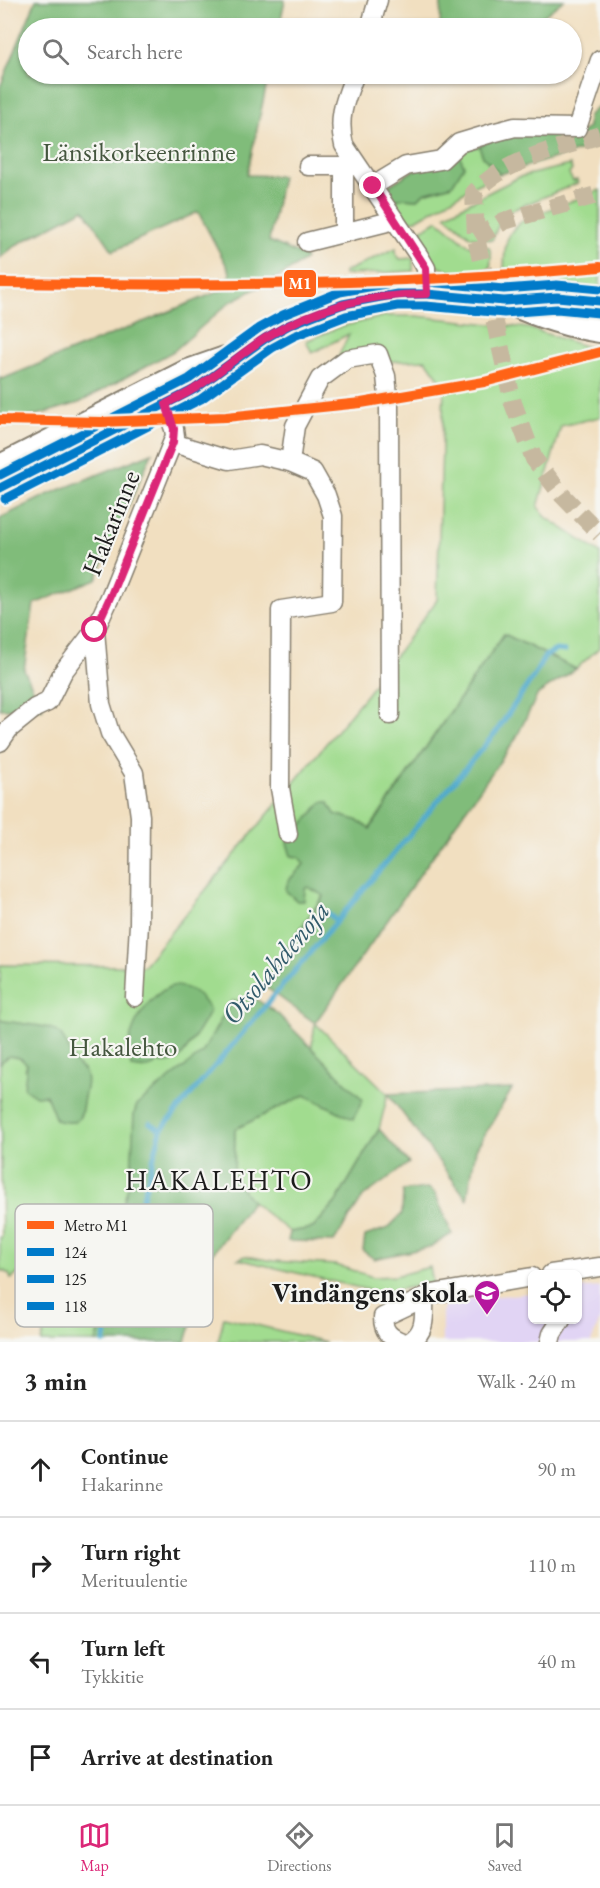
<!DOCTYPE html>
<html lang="en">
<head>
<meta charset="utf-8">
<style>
	:root { --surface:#fff; --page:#f2f2f2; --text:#222; --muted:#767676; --line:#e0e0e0; --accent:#db2777 }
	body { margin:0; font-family:"EB Garamond",serif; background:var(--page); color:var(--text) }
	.controls { position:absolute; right:18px; bottom:18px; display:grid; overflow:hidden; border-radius:9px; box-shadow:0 2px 4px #0004 }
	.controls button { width:54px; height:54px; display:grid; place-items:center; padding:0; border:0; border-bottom:2px solid var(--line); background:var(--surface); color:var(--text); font:30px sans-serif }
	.stop { position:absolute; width:18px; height:18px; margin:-14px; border:4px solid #db2777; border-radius:50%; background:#fff }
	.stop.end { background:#db2777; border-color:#fff; box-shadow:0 2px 6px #0008 }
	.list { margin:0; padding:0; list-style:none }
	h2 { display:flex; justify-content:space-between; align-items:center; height:78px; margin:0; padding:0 24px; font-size:26px }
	h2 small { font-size:20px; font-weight:400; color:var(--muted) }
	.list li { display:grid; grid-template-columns:39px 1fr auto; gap:18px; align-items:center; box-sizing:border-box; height:96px; padding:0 24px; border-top:2px solid var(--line) }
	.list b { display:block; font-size:22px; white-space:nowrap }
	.list p { margin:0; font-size:20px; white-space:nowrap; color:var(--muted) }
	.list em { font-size:20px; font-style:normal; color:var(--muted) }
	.icon { flex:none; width:33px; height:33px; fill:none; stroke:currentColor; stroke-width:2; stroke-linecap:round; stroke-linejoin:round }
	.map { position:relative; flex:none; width:600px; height:1342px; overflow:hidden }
	.search { position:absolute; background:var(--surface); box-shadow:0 2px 4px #0004; left:18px; right:18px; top:18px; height:66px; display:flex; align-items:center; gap:15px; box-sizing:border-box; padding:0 21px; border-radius:33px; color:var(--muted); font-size:22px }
	.sheet { height:462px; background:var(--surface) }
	nav { display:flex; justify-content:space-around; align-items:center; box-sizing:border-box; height:84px; border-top:2px solid var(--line); background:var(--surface); font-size:16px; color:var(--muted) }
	nav a { display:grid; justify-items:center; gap:3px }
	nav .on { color:var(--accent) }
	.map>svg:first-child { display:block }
	.built { fill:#e1d4f4 }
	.green { fill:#a1dc8f; stroke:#5e7c56; stroke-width:1.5 }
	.forest { fill:#80bc7a; stroke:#4e6c4b; stroke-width:1.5 }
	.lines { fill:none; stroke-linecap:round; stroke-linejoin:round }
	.stream { stroke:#4da9cc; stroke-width:5 }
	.minor-tunnel { stroke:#c6b89f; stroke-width:18; stroke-dasharray:18 9; stroke-linecap:butt }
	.minor-casing { stroke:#867e6e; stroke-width:21 }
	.major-casing { stroke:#867e6e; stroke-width:26 }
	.minor { stroke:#fff; stroke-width:18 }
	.major { stroke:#fff; stroke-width:22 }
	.major-bridge-casing { stroke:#867e6e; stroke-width:26; stroke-linecap:butt }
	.major-bridge { stroke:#fff; stroke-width:22 }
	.bus-1-casing { stroke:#f6f6f2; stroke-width:14 }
	.bus-2-casing { stroke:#f6f6f2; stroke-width:14 }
	.bus-3-casing { stroke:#f6f6f2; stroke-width:14 }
	.bus-1 { stroke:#007ac9; stroke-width:9 }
	.bus-2 { stroke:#007ac9; stroke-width:9 }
	.bus-3 { stroke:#007ac9; stroke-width:9 }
	.metro-1-casing { stroke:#f6f6f2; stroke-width:15 }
	.metro-1 { stroke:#ff6319; stroke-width:10 }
	.route { stroke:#db2777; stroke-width:8 }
	.labels { text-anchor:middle; stroke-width:4.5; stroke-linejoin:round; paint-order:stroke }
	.park-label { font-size:27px; fill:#44563e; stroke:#f6f6f2 }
	.street-label { font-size:27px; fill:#1c1c1c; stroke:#f6f6f2 }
	.poi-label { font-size:27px; font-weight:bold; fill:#1c1c1c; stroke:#f6f6f2; text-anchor:end }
	.water-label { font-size:28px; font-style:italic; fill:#325b6b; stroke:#f6f6f2 }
	.neighbourhood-label { font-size:28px; letter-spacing:1.5px; fill:#1c1c1c; stroke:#f6f6f2 }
	.key { fill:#f6f6f2; stroke:#b5b5b2; stroke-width:1.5 }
	.key-label { font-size:16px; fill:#1c1c1c }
	.line-badge { stroke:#f6f6f2; stroke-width:2 }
	.badge-label { font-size:16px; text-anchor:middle; font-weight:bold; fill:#fff }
</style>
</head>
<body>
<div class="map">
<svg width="600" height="1342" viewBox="0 0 600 1342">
	<rect width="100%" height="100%" fill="#f6f6f2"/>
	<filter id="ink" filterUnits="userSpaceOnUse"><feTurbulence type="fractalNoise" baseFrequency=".0167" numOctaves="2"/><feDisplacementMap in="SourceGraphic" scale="12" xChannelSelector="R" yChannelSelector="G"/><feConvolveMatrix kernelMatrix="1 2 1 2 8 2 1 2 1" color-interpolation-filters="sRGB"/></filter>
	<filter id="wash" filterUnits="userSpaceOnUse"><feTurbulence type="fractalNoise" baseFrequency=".008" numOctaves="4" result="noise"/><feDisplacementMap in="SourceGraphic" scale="24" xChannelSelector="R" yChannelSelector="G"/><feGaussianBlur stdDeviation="1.35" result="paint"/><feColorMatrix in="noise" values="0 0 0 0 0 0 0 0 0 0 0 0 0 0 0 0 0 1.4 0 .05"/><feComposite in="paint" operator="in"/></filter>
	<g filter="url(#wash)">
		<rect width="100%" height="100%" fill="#f1dfc0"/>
		<!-- built -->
		<polygon class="built" points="600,1287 600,1320 591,1342 442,1342 442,1313 446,1301 532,1293 532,1320 578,1320 578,1289"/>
		<!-- green -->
		<g class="green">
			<polygon points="479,146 484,157 500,174 472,187 416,220 408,221 392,202 402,198 418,199 424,193 452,185 458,152"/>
			<polygon points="570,165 572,170 569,174 573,181 577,180 578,183 510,211 500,222 492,240 471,237 445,215 519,177"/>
			<path d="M600,190v99l-96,-12c1,-26 -3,-44 23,-59z"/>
			<polygon points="438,220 468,245 489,247 491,255 490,275 448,271 437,266 418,232"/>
			<polygon points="396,248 396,254 400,259 413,258 413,271 344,275 344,272"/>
			<polygon points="385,316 417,316 528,328 600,351 600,417 561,426 538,507 546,517 600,553 600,647 576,669 504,634 158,1135 96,1342 41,1342 51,1303 50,1240 41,1240 33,1254 32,1263 11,1279 9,1274 4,1271 0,1271 0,1237 2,1237 0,1063 9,1056 20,1058 27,1064 25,1070 48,1100 49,1076 0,1044 0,965 143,966 366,695 437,600 444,385 426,360 335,364 349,334 312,353 306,341 340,327"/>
			<polygon points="315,1023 388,1094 379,1129 336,1202 313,1228 290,1232 252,1202 234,1178 235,1129 305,1095"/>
			<polygon points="245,1256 274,1261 336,1265 373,1277 395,1276 430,1267 433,1283 381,1293 238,1259"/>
			<polygon points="224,1317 326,1342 218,1342"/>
		</g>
		<!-- forest -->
		<g class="forest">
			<polygon points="36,0 285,0 279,28 28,28 28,74 269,74 247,175 282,176 269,241 304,256 306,259 282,275 230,302 174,351 79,403 10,423 0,423 0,377 2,379 227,288 230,272 198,212 113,251 84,209 16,245 0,258 0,87"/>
			<polygon points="441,0 564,0 528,28 440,28"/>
			<polygon points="600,105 600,145 500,174 483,157 479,146 500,135 563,135 576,137 588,127 588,116"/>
			<polygon points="458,152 464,166 452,185 424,193 418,199 402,198 392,202 383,189 414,170"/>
			<polygon points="152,453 96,579 34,604 24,670 43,709 0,709 0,518 49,494"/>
			<path d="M504,634l72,35 -38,25 -23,46 -200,283 -52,-38 61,-89 -16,-9 -3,2 -1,12h-7l-11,-10c0,-13 11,-17 18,-27l-5,-7 -8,-1 -4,-13 35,-41h6l7,12 21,6 14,9z"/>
			<path d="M171,986c18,-1 29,9 39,24 -3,7 -26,46 -32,49 -6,4 -12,4 -20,4 -8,7 -17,6 -27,4 -1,-8 -3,-16 -2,-24 5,-23 20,-47 42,-57z"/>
			<polygon points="253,997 278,1014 363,1100 353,1119 305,1095 235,1129 234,1178 252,1202 213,1253 186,1342 96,1342 117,1273 108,1269 106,1265 131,1176 134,1114 137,1105 202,1053 231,1002"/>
			<path d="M0,1020c15,4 49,4 59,13 7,7 11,19 15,28 3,6 10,7 12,14 2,9 0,13 -2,22 -4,21 -1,30 -28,23l-10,-25 -10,1 -12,-8 3,-24 -7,-6 -11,-2 -9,7z"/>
			<polygon points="512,1089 476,1149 467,1199 388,1094"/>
			<polygon points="379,1129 409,1163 363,1197 334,1242 288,1241 290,1232 313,1228 336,1202"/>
			<polygon points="428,1188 435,1193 452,1234 430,1247 374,1259 363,1251 365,1236 388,1228 402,1214 403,1191"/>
		</g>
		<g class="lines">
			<!-- stream -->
			<g class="stream">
				<polyline points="328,913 336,921"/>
				<polyline points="150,1123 161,1130"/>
				<polyline points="104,1342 161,1130 496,732 535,674 545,656 556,650 565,651"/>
			</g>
		</g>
	</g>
	<g filter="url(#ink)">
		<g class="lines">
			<!-- minor-tunnel -->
			<g class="minor-tunnel">
				<path d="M600,135c-44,15 -93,23 -126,58l2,45 37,165 21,56 28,36 38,39"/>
				<polyline points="476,238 504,221 600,194"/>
			</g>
			<!-- minor casing -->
			<g class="minor-casing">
				<g id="minor">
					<polyline points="370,28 378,0"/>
					<path d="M355,74c-10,26 -18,43 -11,71l75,111 7,12 1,26"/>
					<polyline points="308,166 356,166"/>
					<polyline points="373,186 406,166 441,160 459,143 492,133 515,127 577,128 600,60"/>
					<polyline points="344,233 344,166"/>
					<polyline points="307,242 395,220"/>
					<polyline points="173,443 229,460 260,455 290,462 313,472 326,495 333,516 332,602 281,610 280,788 288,834"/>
					<polyline points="290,462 295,426 320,379 347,359 378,354 386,376 389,405 390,715"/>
					<polyline points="95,630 101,704 110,733 134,773 140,816 139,924 135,997"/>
					<polyline points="0,742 9,729 35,708 48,702 63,672 95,630 111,595 175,436 174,429 161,393"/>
					<polyline points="551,1274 600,1267"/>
					<path d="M402,1342c-13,-5 -19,-11 -19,-25l49,-23 100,-17"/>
					<path d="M409,1342c18,-9 15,-28 15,-45"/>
					<polyline points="550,1342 552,1334 561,1320"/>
				</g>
			</g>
			<!-- major casing -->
			<g class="major-casing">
				<g id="major">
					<path d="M504,301c31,14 62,25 96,30"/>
					<polyline points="508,301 557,297 600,301"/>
					<polyline points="0,466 185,372 225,358"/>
					<polyline points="0,488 195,389 266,338 289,325 343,304 381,296 427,294 469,298"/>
				</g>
			</g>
			<!-- minor -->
			<use href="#minor" class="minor"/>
			<!-- major -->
			<use href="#major" class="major"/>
			<!-- major-bridge casing -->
			<g class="major-bridge-casing">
				<polyline id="major-bridge" points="469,298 504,301"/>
			</g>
			<!-- major-bridge -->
			<use href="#major-bridge" class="major-bridge"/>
			<!-- bus-1 casing -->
			<g class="bus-1-casing">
				<polyline id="bus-1" points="0,488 195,389 266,338 289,325 343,304 397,294 427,294 504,301 557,297 600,301"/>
			</g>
			<!-- bus-2 casing -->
			<g class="bus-2-casing">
				<polyline id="bus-2" points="5,499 201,399 272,348 294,336 346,316 398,306 426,306 504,313 557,309 599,313"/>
			</g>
			<!-- bus-3 casing -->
			<g class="bus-3-casing">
				<polyline id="bus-3" points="0,475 189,379 259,328 283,315 340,292 397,282 428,282 504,289 557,285 600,289"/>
			</g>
			<!-- bus-1 -->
			<use href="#bus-1" class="bus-1"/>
			<!-- bus-2 -->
			<use href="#bus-2" class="bus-2"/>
			<!-- bus-3 -->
			<use href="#bus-3" class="bus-3"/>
			<!-- metro-1 casing -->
			<g class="metro-1-casing">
				<g id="metro-1">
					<path d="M0,283c201,3 400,3 600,-16"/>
					<polyline points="0,420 101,422 226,417 361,403 484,382 600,352"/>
				</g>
			</g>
			<!-- metro-1 -->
			<use href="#metro-1" class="metro-1"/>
		</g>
	</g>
	<g class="lines" filter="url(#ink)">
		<!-- route -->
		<path class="route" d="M95,630l16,-35 62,-153 1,-13 -8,-25c9,-5 19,-9 28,-15 25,-15 47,-36 71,-51 50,-31 104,-44 162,-44l-1,-26 -53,-82"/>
	</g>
	<!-- icons -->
	<defs>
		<g id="school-pin" transform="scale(1.35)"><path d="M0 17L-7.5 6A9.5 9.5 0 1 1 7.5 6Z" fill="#b5179e" stroke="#f6f6f2"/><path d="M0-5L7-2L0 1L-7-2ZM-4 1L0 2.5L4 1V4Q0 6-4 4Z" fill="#fff"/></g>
	</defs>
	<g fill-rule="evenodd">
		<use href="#school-pin" x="487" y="1293"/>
	</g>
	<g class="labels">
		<!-- park labels -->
		<g class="park-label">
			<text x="139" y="161">Länsikorkeenrinne</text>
			<text x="123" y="1056">Hakalehto</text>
		</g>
		<!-- street labels -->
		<g class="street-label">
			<text transform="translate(111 523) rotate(-68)" y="9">Hakarinne</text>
		</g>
		<!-- poi labels -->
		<g class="poi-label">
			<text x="468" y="1302">Vindängens skola</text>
		</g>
		<!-- water labels -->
		<g class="water-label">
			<text transform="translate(275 962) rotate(-50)" y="10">Otsolahdenoja</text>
		</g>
		<!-- neighbourhood labels -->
		<g class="neighbourhood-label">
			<text x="219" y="1190">HAKALEHTO</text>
		</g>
	</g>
	<!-- legend -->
	<rect x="15" y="1204" width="198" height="123" rx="9" class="key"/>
	<rect x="27" y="1221" width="27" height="8" fill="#ff6319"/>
	<rect x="27" y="1248" width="27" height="8" fill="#007ac9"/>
	<rect x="27" y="1275" width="27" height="8" fill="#007ac9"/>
	<rect x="27" y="1302" width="27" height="8" fill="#007ac9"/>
	<g class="key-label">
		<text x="64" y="1231">Metro M1</text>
		<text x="64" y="1258">124</text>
		<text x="64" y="1285">125</text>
		<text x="64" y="1312">118</text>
	</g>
	<rect class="line-badge" x="283" y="269" width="34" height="29" rx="6" fill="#ff6319"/>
	<g class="badge-label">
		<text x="300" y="289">M1</text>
	</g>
</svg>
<div class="controls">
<button><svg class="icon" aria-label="locate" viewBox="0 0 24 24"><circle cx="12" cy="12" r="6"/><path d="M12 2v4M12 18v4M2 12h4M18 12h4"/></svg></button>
</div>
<div class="stop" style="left:95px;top:630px"></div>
<div class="stop end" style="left:373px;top:186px"></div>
<div class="search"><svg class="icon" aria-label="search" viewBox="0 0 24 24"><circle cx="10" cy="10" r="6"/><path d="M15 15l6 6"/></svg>Search here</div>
</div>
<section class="sheet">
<h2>3 min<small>Walk · 240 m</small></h2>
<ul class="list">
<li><svg class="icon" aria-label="ahead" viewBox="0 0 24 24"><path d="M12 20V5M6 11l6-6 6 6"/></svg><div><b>Continue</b><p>Hakarinne</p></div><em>90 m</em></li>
<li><svg class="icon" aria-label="right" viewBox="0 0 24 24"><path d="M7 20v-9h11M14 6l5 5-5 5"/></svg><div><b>Turn right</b><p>Merituulentie</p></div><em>110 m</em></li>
<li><svg class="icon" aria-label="left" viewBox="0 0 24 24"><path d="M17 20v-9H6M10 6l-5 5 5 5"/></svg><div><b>Turn left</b><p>Tykkitie</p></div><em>40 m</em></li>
<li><svg class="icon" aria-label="arrive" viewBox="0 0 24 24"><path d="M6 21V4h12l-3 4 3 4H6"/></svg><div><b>Arrive at destination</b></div></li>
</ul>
</section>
<nav>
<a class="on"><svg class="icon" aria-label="map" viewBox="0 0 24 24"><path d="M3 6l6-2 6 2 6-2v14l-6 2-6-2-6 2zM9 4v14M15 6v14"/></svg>Map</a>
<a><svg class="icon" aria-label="directions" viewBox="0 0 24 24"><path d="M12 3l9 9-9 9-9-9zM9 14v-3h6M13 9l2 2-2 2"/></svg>Directions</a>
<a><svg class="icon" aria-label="saved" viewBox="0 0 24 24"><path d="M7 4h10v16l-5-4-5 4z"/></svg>Saved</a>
</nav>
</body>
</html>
